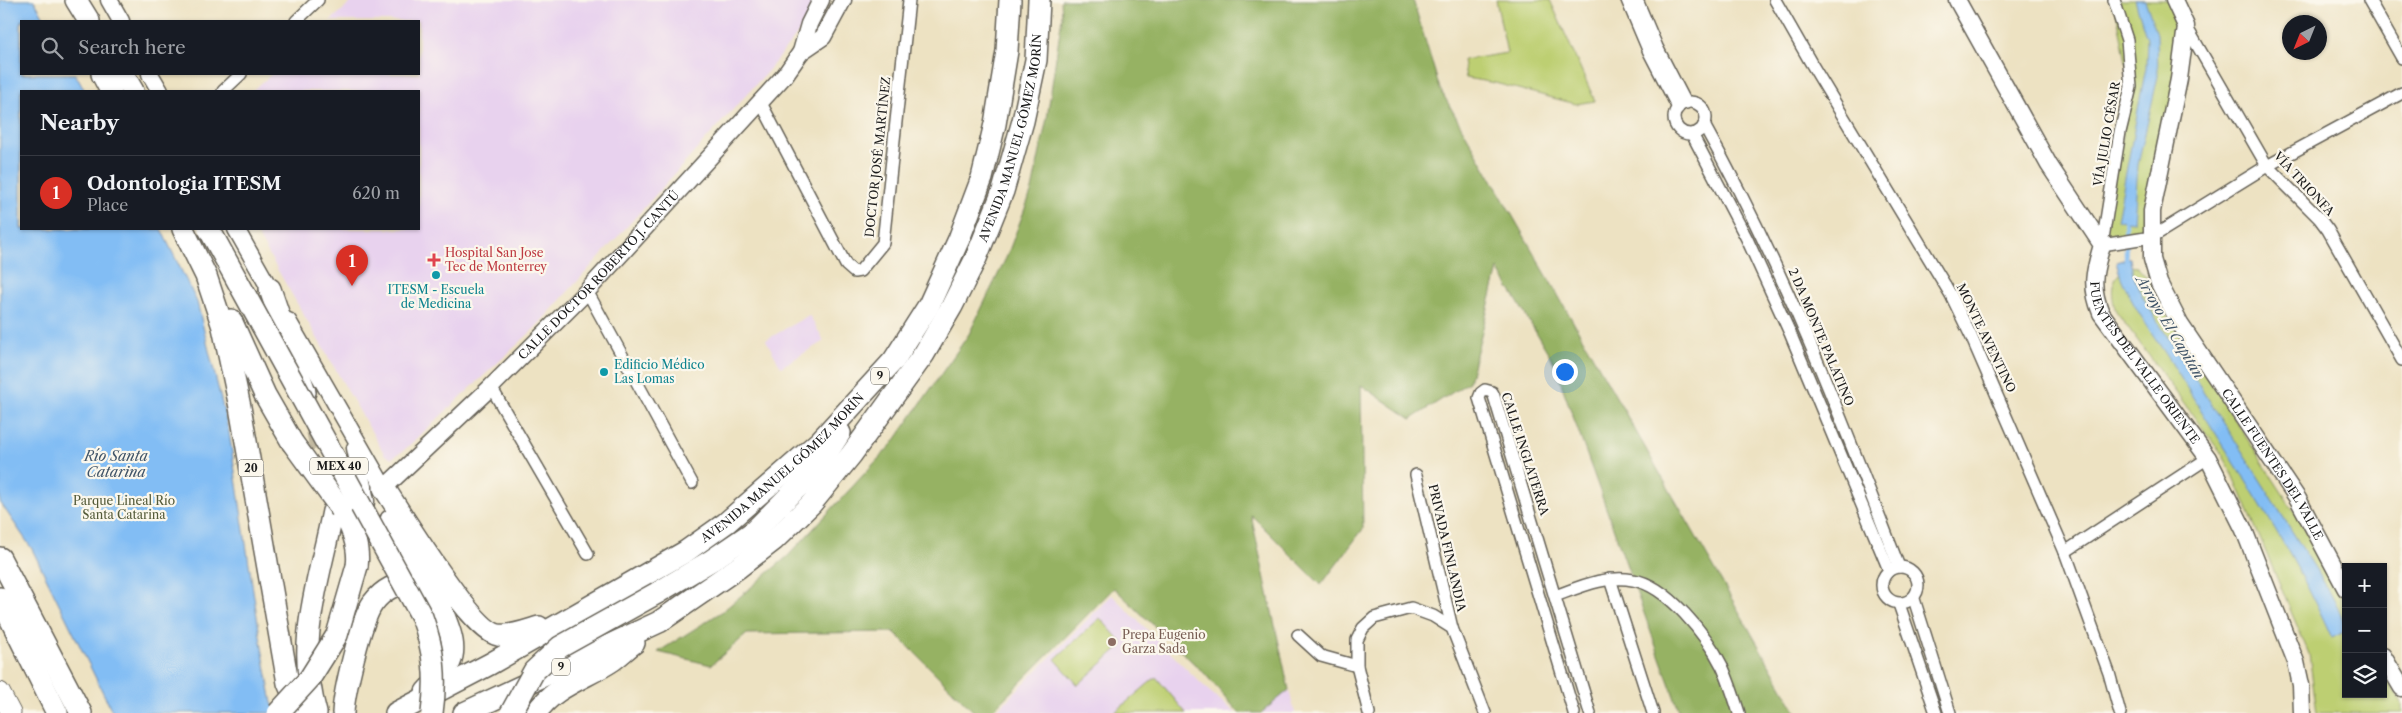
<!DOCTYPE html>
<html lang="en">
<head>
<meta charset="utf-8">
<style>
	:root { --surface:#171b24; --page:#242831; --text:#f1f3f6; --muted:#9ea1a6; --line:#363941; --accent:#d93025 }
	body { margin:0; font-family:"Libre Caslon Text",serif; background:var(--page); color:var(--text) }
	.controls { position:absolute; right:15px; bottom:15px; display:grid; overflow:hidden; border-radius:0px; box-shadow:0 1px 4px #0004 }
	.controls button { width:45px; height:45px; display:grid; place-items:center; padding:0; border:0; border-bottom:1px solid var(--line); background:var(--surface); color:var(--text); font:25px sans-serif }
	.compass { position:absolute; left:2282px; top:15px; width:45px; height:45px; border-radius:50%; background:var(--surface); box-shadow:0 1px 4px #0004; rotate:223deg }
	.you { position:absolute; left:1564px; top:371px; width:18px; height:18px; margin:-12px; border:4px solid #fff; border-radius:50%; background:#1a73e8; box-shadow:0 0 0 8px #1a73e833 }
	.badge { display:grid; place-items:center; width:32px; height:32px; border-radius:50%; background:var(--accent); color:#fff; font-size:16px; font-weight:700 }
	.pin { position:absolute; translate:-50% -41px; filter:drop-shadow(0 1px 2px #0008) }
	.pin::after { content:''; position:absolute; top:26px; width:18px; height:15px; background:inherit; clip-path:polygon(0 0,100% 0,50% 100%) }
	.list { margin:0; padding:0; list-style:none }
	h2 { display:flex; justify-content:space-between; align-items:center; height:65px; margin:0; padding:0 20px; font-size:21px }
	h2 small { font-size:16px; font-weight:400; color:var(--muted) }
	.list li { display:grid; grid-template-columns:32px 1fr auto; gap:15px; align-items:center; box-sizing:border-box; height:75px; padding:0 20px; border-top:1px solid var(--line) }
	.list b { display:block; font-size:19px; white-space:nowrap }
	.list p { margin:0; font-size:16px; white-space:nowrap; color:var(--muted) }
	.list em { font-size:16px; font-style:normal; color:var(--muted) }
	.icon { flex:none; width:28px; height:28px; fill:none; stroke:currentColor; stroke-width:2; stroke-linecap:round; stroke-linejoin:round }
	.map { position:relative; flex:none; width:2402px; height:713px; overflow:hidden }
	.search { position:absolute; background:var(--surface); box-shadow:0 1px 4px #0004; left:20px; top:20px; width:400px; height:55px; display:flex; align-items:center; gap:12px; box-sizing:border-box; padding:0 18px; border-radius:0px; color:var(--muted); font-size:19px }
	.panel { position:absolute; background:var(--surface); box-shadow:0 1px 4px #0004; left:20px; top:90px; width:400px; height:140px; border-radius:0px }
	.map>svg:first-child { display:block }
	.built { fill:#e8d2ee }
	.green { fill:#bdcf72; stroke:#6c7647 }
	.forest { fill:#96b264; stroke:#596740 }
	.water { fill:#82bdf4; stroke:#4f6c88 }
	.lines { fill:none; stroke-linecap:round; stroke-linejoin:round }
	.stream { stroke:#82bdf4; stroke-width:4 }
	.highway-tunnel { stroke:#c3baa1; stroke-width:21; stroke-dasharray:21 11; stroke-linecap:butt }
	.street-casing { stroke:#656156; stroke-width:14 }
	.secondary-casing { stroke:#656156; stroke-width:19 }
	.primary-casing { stroke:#656156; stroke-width:21 }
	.highway-casing { stroke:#656156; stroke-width:24 }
	.street { stroke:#fff; stroke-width:11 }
	.secondary { stroke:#fff; stroke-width:16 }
	.primary { stroke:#fff; stroke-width:19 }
	.highway { stroke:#fff; stroke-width:21 }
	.highway-bridge-casing { stroke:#656156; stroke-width:24; stroke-linecap:butt }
	.highway-bridge { stroke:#fff; stroke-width:21 }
	.health-dot { fill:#e0444e; stroke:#fbf7ec; stroke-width:2 }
	.culture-dot { fill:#0f9aa8; stroke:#fbf7ec; stroke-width:2 }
	.education-dot { fill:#8d6e63; stroke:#fbf7ec; stroke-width:2 }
	.labels { text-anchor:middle; stroke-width:4.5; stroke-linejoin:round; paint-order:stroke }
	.shield { fill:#fbf7ec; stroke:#5f5e5a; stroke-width:1 }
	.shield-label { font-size:11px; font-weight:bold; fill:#1c1c1c }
	.street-label { font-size:12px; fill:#1c1c1c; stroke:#fbf7ec }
	.health-label { font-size:12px; fill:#be3a42; stroke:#fbf7ec; text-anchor:start }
	.culture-label { font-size:12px; fill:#0d838f; stroke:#fbf7ec }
	.park-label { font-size:12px; fill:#545b3a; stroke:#fbf7ec }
	.education-label { font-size:12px; fill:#785e54; stroke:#fbf7ec; text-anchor:start }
	.water-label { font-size:14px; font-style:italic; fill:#405468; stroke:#fbf7ec }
</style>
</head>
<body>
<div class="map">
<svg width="2402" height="713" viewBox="0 0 2402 713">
	<rect width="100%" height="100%" fill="#fbf7ec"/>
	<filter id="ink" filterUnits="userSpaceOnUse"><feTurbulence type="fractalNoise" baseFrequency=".02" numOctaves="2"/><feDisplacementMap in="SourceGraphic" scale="10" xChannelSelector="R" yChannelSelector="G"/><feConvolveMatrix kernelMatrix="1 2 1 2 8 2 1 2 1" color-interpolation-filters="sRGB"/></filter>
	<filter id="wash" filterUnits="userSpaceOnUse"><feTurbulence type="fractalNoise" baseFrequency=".0096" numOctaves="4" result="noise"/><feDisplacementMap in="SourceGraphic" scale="20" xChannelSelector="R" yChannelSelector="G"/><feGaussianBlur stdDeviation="1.12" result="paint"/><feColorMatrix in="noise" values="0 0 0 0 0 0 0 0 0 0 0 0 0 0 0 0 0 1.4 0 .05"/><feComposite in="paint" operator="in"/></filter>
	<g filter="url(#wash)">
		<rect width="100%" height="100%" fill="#ede2c2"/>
		<!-- built -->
		<g class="built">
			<polygon points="354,0 817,0 809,19 768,71 535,328 403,451 392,458 385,455 254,229 419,229 419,91 252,91 272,74 419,74 419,21 330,21"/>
			<polygon points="809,315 824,341 781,367 766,340"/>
			<polygon points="1112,595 1209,691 1236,713 994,713"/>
			<polygon points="1289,690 1295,713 1261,713"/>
		</g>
		<!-- green -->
		<g class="green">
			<polygon points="1496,0 1550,0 1595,101 1576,104 1495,83 1466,78 1463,60 1507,53"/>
			<polygon points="2114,0 2174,0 2186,26 2152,237 2102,245 2131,87"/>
			<path d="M2129,266l8,1 8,8 31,54 125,193 45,82v90h37v-22l19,31v10h-85l-8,-59 -77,-182 -9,-16 -107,-145c-6,-19 -6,-34 13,-45z"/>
			<polygon points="1100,618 1123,644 1078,685 1055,659"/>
			<polygon points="1156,677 1186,713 1114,713"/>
		</g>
		<!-- forest -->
		<polygon class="forest" points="1061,0 1413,0 1440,89 1797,713 1680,713 1553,361 1498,269 1469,382 1411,419 1361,385 1363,529 1321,585 1251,515 1289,690 1261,713 1239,713 1205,674 1114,588 990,713 975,713 894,632 747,634 711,665 658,652 723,611 788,556 893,443 969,334 1007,256 1032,190 1047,118 1062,17"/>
		<!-- water -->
		<g class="water">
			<polygon points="0,0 34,0 46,21 21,21 21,74 75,74 85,91 21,91 21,229 161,229 197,302 229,432 260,636 272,703 278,713 113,713 32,549 0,502"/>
			<polygon points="2135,0 2145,0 2157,34 2158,76 2138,165 2134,222 2117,220 2146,67 2147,39"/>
			<path d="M2130,258c3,29 22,54 37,78 45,68 89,136 131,205 17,29 40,58 48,90l-14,7c-41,-93 -100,-177 -153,-263 -22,-37 -52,-72 -63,-113z"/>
		</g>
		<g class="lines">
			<!-- stream -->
			<polyline class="stream" points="2125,216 2126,264"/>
		</g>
	</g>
	<g filter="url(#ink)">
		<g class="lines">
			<!-- highway-tunnel -->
			<polyline class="highway-tunnel" points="316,428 330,496"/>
			<!-- street casing -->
			<g class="street-casing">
				<g id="street">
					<polyline points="1627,0 1649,52 1678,108"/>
					<polyline points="1637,0 1657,47 1686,103"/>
					<polyline points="1775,0 1811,63 1951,295 1971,336 2065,552 2109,673 2120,713"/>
					<polyline points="2114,0 2127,40 2131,87 2120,132 2102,245 2152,237 2267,166 2402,93"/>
					<polyline points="2369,0 2402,58"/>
					<polyline points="296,21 318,0"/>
					<polyline points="2186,26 2267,166 2319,218 2328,230 2402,360"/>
					<polyline points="223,91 241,74"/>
					<polyline points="760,101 846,265 854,272 860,271 883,243 909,0"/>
					<circle cx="1690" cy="118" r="16"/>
					<path d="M1704,125c79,141 137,291 195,442"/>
					<polyline points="1692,134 1747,239 1790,333 1889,570"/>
					<polyline points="587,291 692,483"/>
					<polyline points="491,387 588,554"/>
					<polyline points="1416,475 1452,628"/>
					<polyline points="2065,552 2208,458"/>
					<circle cx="1900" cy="585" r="18"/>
					<polyline points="1610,579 1653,713"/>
					<path d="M1555,596c25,-9 50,-21 78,-16 34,5 74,56 89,86 7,15 12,31 17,47"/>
					<polyline points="1914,599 1950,713"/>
					<polyline points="1899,604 1936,713"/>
					<polyline points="1298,635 1321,656 1357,666"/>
					<polyline points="1369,713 1357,666 1357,640 1363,628 1374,618 1411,608 1433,616 1452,628 1485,713"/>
					<polyline points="1574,713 1479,398 1481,393 1485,390 1492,392 1494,396 1590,713"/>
				</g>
			</g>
			<!-- secondary casing -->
			<g class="secondary-casing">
				<g id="secondary">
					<polyline points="109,0 121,21"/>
					<path id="s1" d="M1957,0l92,165 53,80c-8,27 -12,41 -1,68l107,145 36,72 52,132 5,23 1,28"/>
					<path id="s2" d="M2174,0l12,26 -7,53 -27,132v48l7,24 21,41 118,175 48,90"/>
					<polyline points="801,52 823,37 843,0"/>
					<polyline points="150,74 160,91"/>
					<polyline points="236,229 275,298"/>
					<path id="s3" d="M288,321l96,167 107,-101 96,-96 198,-216 16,-23 8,-28 12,-24"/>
					<polyline points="355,448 366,501 365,510"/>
					<polyline points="2383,656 2402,688"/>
				</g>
			</g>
			<!-- primary casing -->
			<g class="primary-casing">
				<polyline id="primary" points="0,692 11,713"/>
			</g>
			<!-- highway casing -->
			<g class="highway-casing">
				<g id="highway">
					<polyline points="76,0 89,21"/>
					<polyline points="102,74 111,91"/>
					<polyline points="123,74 133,91"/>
					<polyline points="183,229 206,276 223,327 240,407 288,683 301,713"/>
					<polyline points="270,289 305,392"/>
					<polyline points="231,320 265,395 292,442"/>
					<path d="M384,488c19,28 87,142 114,147 13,2 28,-4 41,-8"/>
					<path d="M341,509c10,16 19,38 16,57"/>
					<polyline points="391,520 437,597"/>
					<polyline points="0,558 81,713"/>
					<polyline points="657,593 712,560 753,532 817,468 840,433"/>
					<polyline points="0,598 57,713"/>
					<path d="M316,713c-21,-72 3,-131 17,-202"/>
					<path d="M343,713c1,-21 18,-94 30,-110 9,-12 24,-22 39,-18 23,5 27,17 34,36 5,13 10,28 4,41 -6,11 -16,21 -24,30"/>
					<path id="s4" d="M396,713l94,-49 195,-112 41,-29 93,-81 75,-82 35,-55 30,-66 23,-61 13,-54 12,-73 3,-51"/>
					<path id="s5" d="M464,713l195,-91 80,-55 35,-27 37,-36 40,-49 73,-101 28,-48 24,-48 27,-67 20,-70 13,-61 3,-60"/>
					<path d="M536,713c19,-28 51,-35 77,-53 7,-5 14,-12 21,-17"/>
				</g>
			</g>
			<!-- street -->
			<use href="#street" class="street"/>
			<!-- secondary -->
			<use href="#secondary" class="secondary"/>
			<!-- primary -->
			<use href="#primary" class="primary"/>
			<!-- highway -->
			<use href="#highway" class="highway"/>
			<!-- highway-bridge casing -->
			<g class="highway-bridge-casing">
				<g id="highway-bridge">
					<path d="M209,229l213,388c12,33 15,61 10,96"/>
					<polyline points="292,442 341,509"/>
					<polyline points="278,713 310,678 337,635 357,566"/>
					<polyline points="511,713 534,671 560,647 657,593"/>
				</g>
			</g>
			<!-- highway-bridge -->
			<use href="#highway-bridge" class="highway-bridge"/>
		</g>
	</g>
	<!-- markers -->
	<path class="health-dot" d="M431.5 252.5h5v5h5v5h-5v5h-5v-5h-5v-5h5z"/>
	<g class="culture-dot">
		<circle cx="436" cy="275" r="5"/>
		<circle cx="604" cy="372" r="5"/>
	</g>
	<circle class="education-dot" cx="1112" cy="642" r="5"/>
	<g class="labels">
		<!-- shield labels -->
		<g class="shield">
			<rect x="871" y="367.5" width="18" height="17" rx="4"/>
			<rect x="310" y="457.5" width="58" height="17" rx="4"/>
			<rect x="238.5" y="459.5" width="25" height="17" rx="4"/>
			<rect x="552" y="658.5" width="18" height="17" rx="4"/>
		</g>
		<g class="shield-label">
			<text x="880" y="380">9</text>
			<text x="339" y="470">MEX 40</text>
			<text x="251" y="472">20</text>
			<text x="561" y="671">9</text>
		</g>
		<!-- street labels -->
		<g class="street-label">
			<text transform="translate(2107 134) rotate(-80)" y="4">VÍA JULIO CÉSAR</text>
			<text dy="4" stroke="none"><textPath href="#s5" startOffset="831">AVENIDA MANUEL GÓMEZ MORÍN</textPath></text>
			<text transform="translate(878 157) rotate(-84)" y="4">DOCTOR JOSÉ MARTÍNEZ</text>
			<text transform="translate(2304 184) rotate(47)" y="4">VÍA TRIONFA</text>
			<text dy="4" stroke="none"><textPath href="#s3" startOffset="495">CALLE DOCTOR ROBERTO J. CANTÚ</textPath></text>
			<text transform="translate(1821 337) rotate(67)" y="4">2 DA MONTE PALATINO</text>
			<text transform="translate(1986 338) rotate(64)" y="4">MONTE AVENTINO</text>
			<text dy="4" stroke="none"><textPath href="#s1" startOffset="419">FUENTES DEL VALLE ORIENTE</textPath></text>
			<text transform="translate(1525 454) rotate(72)" y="4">CALLE INGLATERRA</text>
			<text dy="4" stroke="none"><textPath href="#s2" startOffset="504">CALLE FUENTES DEL VALLE</textPath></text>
			<text dy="4" stroke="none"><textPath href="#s4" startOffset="460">AVENIDA MANUEL GÓMEZ MORÍN</textPath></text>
			<text transform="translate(1447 548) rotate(77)" y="4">PRIVADA FINLANDIA</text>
		</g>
		<!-- health labels -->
		<g class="health-label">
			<text x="445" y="257">Hospital San Jose<tspan x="445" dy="14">Tec de Monterrey</tspan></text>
		</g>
		<!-- culture labels -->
		<g class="culture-label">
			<text x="436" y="294">ITESM - Escuela<tspan x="436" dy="14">de Medicina</tspan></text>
			<text x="614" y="369" text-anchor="start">Edificio Médico<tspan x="614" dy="14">Las Lomas</tspan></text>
		</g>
		<!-- park labels -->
		<g class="park-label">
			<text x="124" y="505">Parque Lineal Río<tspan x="124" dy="14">Santa Catarina</tspan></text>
		</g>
		<!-- education labels -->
		<g class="education-label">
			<text x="1122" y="639">Prepa Eugenio<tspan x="1122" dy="14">Garza Sada</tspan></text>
		</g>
		<!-- water labels -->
		<g class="water-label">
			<text transform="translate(2170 327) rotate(59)" y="5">Arroyo El Capitán</text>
			<text x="116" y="461">Río Santa<tspan x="116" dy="16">Catarina</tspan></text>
		</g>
	</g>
</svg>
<div class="controls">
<button>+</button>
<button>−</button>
<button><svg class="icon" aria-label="layers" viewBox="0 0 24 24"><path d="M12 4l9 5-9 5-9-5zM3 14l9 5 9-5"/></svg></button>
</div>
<svg class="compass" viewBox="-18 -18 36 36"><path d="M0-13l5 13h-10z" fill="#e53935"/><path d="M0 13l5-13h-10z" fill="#9ea1a6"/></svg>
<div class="you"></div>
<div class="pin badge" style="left:352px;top:286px">1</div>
<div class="search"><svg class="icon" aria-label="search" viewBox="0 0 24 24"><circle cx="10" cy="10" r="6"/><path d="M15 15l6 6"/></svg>Search here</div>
<section class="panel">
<h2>Nearby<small></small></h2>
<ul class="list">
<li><span class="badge">1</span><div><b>Odontologia ITESM</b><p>Place</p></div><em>620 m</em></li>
</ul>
</section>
</div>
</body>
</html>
